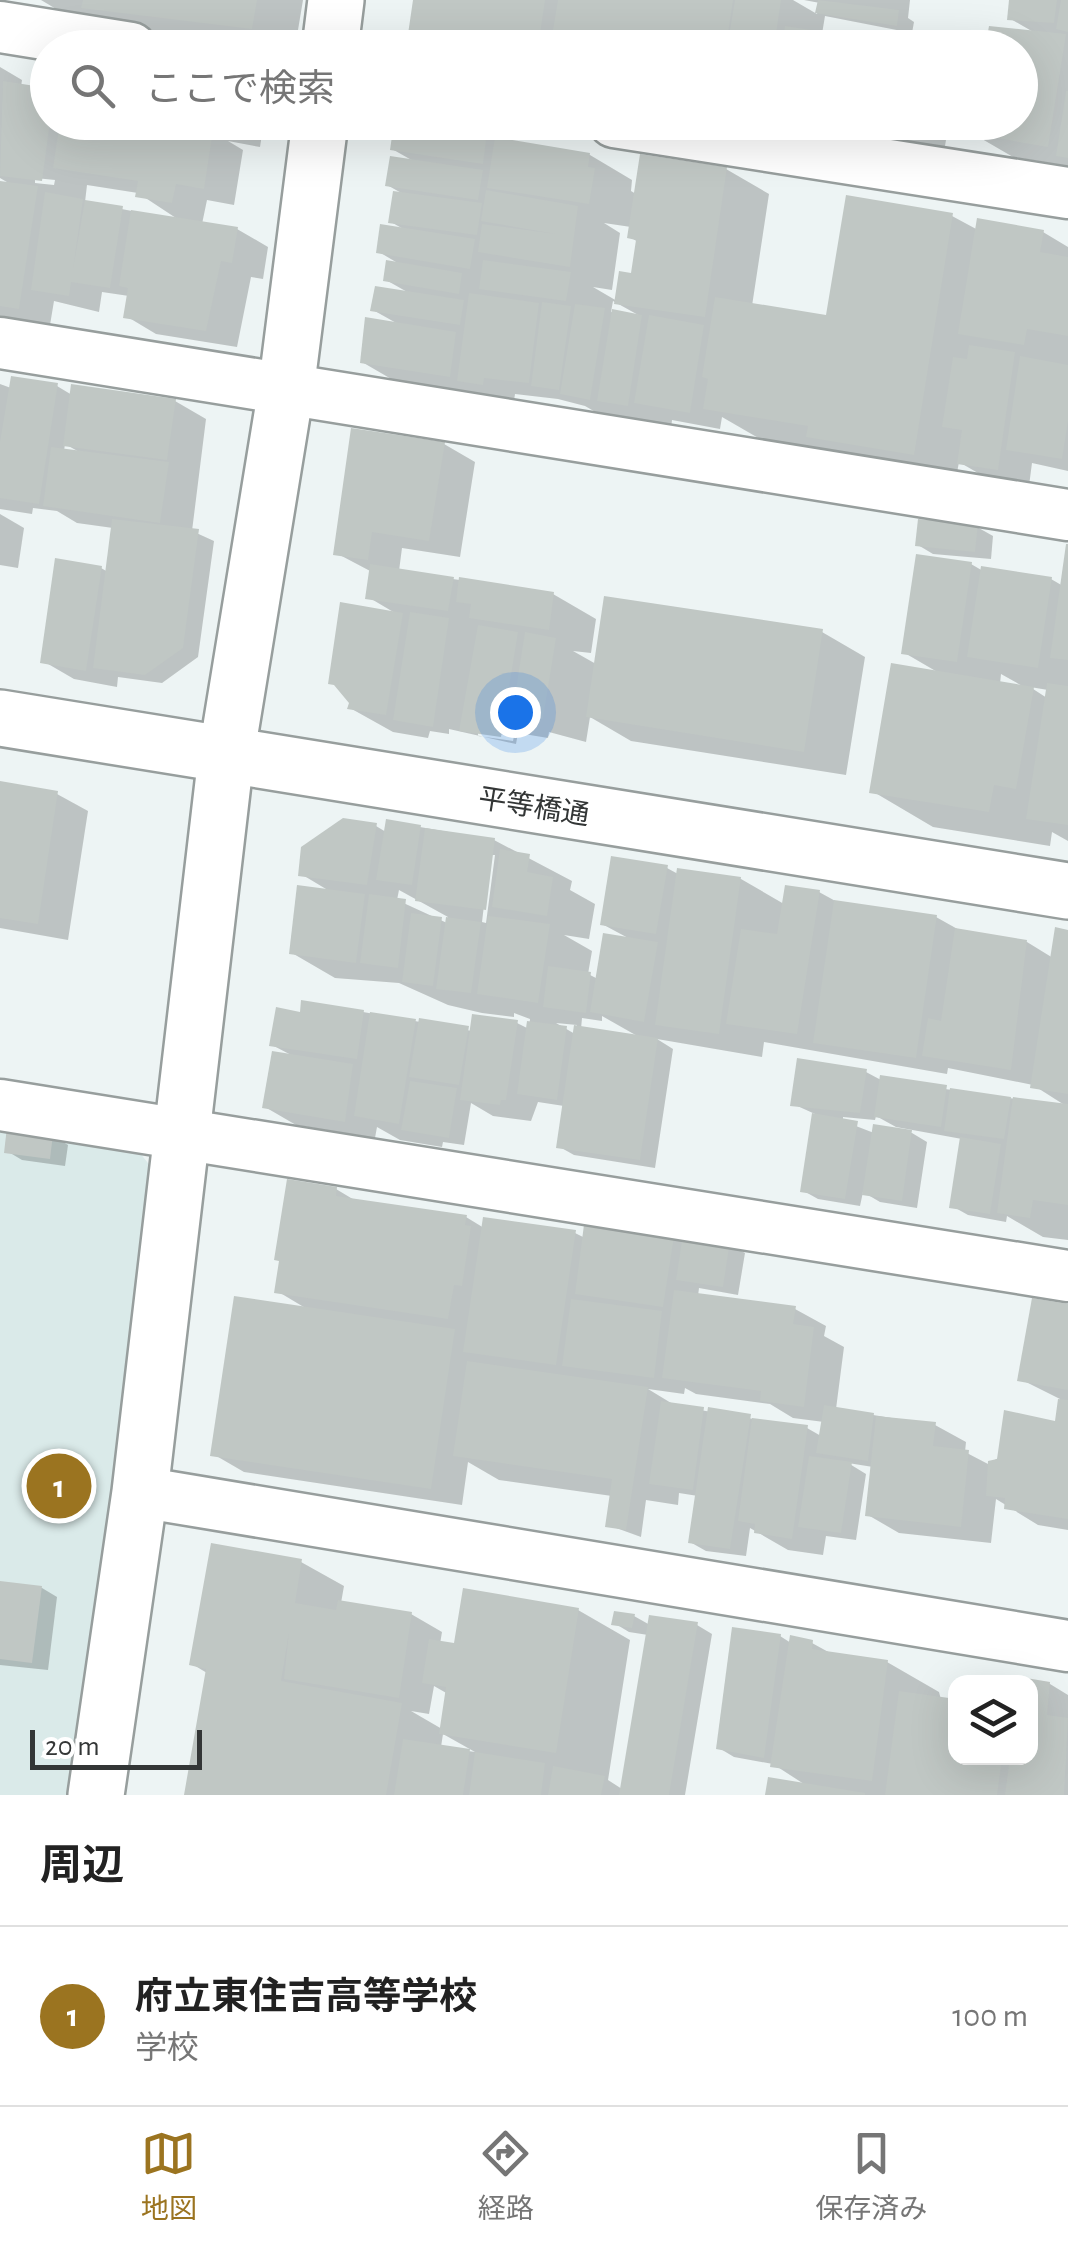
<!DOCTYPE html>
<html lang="ja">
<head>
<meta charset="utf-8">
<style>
	:root { --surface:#fff; --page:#f6f6f6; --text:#222; --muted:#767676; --line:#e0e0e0; --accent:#9b7420 }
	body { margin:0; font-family:"Alegreya Sans","Noto Sans JP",sans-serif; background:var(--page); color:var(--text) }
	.controls { position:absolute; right:30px; bottom:30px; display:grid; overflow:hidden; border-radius:20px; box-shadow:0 10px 40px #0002 }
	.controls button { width:90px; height:90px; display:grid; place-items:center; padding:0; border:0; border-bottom:2px solid var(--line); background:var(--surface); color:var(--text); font:50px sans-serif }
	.scale { position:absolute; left:30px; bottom:25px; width:172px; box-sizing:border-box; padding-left:10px; border:5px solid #333636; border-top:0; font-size:28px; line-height:35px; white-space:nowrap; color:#333636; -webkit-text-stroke:8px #fff; paint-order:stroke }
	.you { position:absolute; left:515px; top:712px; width:35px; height:35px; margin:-25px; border:8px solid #fff; border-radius:50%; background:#1a73e8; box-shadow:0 0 0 15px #1a73e833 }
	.badge { display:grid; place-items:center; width:65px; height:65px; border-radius:50%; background:var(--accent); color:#fff; font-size:32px; font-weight:700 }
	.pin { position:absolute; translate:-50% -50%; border:5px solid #fff; box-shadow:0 2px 10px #0006 }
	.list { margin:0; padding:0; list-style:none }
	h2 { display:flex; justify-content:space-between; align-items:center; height:130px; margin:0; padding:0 40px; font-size:42px }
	h2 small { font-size:32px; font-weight:400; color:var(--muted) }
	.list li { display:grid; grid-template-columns:65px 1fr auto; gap:30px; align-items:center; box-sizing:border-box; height:180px; padding:0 40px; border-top:2px solid var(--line) }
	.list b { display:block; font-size:38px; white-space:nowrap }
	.list p { margin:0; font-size:32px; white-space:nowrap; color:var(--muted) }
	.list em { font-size:32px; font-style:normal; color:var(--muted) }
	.icon { flex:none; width:55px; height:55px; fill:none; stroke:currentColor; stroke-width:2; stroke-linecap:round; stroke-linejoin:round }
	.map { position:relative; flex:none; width:1068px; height:1795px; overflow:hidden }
	.search { position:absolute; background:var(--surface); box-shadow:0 10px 40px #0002; left:30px; right:30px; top:30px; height:110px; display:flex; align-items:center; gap:25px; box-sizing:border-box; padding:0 35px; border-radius:55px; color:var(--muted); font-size:38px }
	.sheet { height:310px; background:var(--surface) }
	nav { display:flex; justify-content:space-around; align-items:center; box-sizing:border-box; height:140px; border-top:2px solid var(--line); background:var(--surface); font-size:28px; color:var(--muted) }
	nav a { display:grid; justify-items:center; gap:5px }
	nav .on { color:var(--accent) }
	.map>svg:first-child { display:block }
	.built { fill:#daeae9 }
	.shadow { fill:#0003; fill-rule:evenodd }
	.building { fill:#c0c7c4 }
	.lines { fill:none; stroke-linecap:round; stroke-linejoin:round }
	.minor-casing { stroke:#979e9d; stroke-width:55 }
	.tertiary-casing { stroke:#979e9d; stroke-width:60 }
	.minor { stroke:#fff; stroke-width:50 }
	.tertiary { stroke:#fff; stroke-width:55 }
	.labels { text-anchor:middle; stroke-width:8; stroke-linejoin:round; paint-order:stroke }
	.street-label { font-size:28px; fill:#333636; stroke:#fff }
</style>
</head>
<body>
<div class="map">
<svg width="1068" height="1795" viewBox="0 0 1068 1795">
	<rect width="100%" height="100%" fill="#edf4f4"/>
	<!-- built -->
	<polygon class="built" points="0,1116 127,1137 160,1178 74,1795 0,1795"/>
	<!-- shadow -->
	<g class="shadow">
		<polygon points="41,0 303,0 295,48 258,48 127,31 78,22"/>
		<polygon points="416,0 793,0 817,14 820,3 804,0 910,0 908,18 914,22 912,33 825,16 822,34 897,48 408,48"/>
		<polygon points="1012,0 1068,0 1068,166 1013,157 970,132 1020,122 1035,33 1009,18"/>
		<path d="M0,67l22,13 -1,7 27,35h216l-4,25 -32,-6 15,9 -9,55 -27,-5 -5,24 35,5 31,18 -5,32 -12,-2 -14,70 -81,-13 -30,-18 3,-20 -27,-4 -3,20 -45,-11 -4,24 -50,-7v-135l12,2 -12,-7zM35,178l20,2 -1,5 -19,-2zM87,185l51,8 41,27 -94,-18z"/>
		<polygon points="781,122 949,122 941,170 834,153"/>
		<path d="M487,136l10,5 93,14 42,25 -1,11 5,3 90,-25 43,25 -17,112 76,12 124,-102 26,14 65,2 25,15v224l-36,-8 -3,23 -39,-6 -31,-18 -3,16 -189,-35 -45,-26 -2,12 -48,-9 -1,9 -29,-4 -36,-7 -21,-12 -27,-7 -43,-5 -1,7 -121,-21 -31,-18 36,-38 -25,-14 36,-17 -23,-13 15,-15 -22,-13 26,-22 -14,-8 14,-27 -18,-10 28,-23 -23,-13zM604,223l27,4 -1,10 8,5 -5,33 -16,26 -24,-14 19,3 8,-57zM613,301l27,15v1l-29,-5z"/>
		<path d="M0,384l11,4 46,-2 15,9 103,6 31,18 -14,112 22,10 -16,116 -36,26 -44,-6 -1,10 -43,-8 -31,-18 58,-93 7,4 5,-44 -36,-5 -20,-12 -24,-3 -1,6 -32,-5zM65,444l16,9 -17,-2z"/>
		<path d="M444,444l31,18 -15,95 -58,-9 -3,23 154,23 43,25 -5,34 -18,-2 23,13 226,-32 43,25 -19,118 -215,-34 -41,-24 -4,25 -37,-10 -1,6 -30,-5 -2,11 -67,-15v5l-19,-3 -2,7 -35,-6 -43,-24 45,-95 -27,-16 4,-25 -36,-19zM478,731l36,5 -1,5 -35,-5z"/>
		<polygon points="0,514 24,528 18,568 0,565"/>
		<polygon points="977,527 993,536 991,559 933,554 918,545"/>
		<path d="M1068,545v296l-16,-9 -2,14 -117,-19 -61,-36 67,-118 -36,-21 68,-88 12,7 68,8 12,7zM1001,674l23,13 -24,-3zM1030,687l18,3 -1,8z"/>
		<polygon points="0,783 57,794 88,811 68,940 0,928"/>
		<path d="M376,826l10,6 34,-5 74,13 78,41 -2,9 25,14 -6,35 -25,-4 28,16 -4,23 10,5 32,-40 -28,-15 65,-56 11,6 63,5 43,25 35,-12 20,11 97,14 25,14 66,11 26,16 15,-26v308l-25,-3 -36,-21 -1,6 -38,-7 -16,-9 10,-67 -66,-12 -20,-11 -1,4 -32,-3v4l31,12 1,-6 37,6 15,9 -10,66 -37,-6 -17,-10 -3,14 -42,-7 -16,-9 13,-76 -22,-10 73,-32 15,8 185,26 -33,-21 -85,-17 -1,6 -183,-32 -2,15 -105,-18 16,10 -18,119 -81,-13 -16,-9 6,-40 -26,-4 -7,19 -38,-5 -22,-13 -7,42 -21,-3 -1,5 -42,-7 -23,-13 -2,11 -79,-13 -31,-18 28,-51 -21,-11 30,-30 61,-3 109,19 45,-8 12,6 1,-10 -16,-6v4l-32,-4 -34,-8 -49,-22 -64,-5 -43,-25 39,-61 -30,-18zM490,855h5l-9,68 -4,-1zM399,890l49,27 -1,6 -50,-23zM602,1016l37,21 -58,-8 1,-11 20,3zM556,1023l21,2 -2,9z"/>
		<polygon points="53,1136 68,1145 65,1166 22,1160 7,1151"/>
		<path d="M336,1189l20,12 110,16 18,11 91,5 10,5 3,-18 141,24 16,9 -7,42 -39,-7 -1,8 97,13 31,17 -2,10 20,11 -8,62 99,16 31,17 -1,10 23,12 69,-40 3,-25 -40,-20 48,-72v223l-30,-5 -42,-26 -5,44 -92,-10 -31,-18 5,-48 -25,-4 18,11 -10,66 -30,-4 -3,19 -35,-5 -38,-22 -4,28 -40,-5 -16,-9 8,-46 -19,-3 -1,12 -32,-5 -5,37 -33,-12 4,-29 -113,-16 -31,-18 -6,43 -218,-33 -31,-18 94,-145 -30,-18zM685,1388l11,6 74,10 23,14 31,4 -3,14 -14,-8 -131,-22 -28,-17 36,5z"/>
		<path d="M301,1562l43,24 -3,17 70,11 31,18 -2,12 16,2 122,-36 52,30 -22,140 14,9 26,-154 -19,-3 -15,-9 20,-7 16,9h47l15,9 -27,161h-499l21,-122 -15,-9zM434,1686l14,8 -6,35 -31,-18 18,3zM443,1734l32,18 -34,-5z"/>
		<polygon points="0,1583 42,1588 57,1597 48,1670 0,1665"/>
		<polygon points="780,1636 791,1643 812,1643 832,1654 887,1662 939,1692 956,1758 1030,1758 1030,1682 1022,1680 1050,1684 1068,1695 1068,1795 768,1795 807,1786 773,1764 734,1757 719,1748"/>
	</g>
	<!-- building -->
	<g class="building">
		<polygon points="83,0 257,0 252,29 81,8"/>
		<polygon points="413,0 545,0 538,48 406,48"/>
		<polygon points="558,0 733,0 726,48 550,48"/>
		<polygon points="735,0 781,0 774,48 727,48"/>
		<polygon points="818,0 899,10 897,26 815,13"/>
		<polygon points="1009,0 1057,0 1054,23 1007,20"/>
		<polygon points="1061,0 1068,0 1068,32 1056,29"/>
		<polygon points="785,26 895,43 894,48 782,48"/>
		<polygon points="989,26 1066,34 1048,147 968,133 970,122 1020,122 1020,48 985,48"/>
		<polygon points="3,81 48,88 50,122 42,181 0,176"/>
		<polygon points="1066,91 1068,91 1068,158 1056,156"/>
		<polygon points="60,122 143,133 145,122 213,130 204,189 176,184 172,203 135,197 138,181 53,168"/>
		<polygon points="193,122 231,122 229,131"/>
		<polygon points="394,122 487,133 483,164 390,150"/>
		<polygon points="805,122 883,122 880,137"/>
		<polygon points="495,137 590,153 588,167 595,168 589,204 487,188"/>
		<polygon points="640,154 727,167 705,317 614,304 619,271 631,273 636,240 627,238"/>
		<polygon points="390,156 483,170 478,200 385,186"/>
		<polygon points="0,181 38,186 19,309 0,306"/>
		<polygon points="486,190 578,206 570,267 478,252 482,224 556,234 481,221"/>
		<polygon points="393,191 482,203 477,235 388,223"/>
		<polygon points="45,192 83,199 73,269 85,200 123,206 110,288 71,282 69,296 31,290"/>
		<polygon points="846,195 953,213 914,455 806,437 808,426 703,409 708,379 702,377 715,297 826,315"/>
		<polygon points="131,210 238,227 232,263 221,261 206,331 123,318 128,288 119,286"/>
		<polygon points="977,218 1044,230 1040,252 1068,257 1068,336 1027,329 1024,345 958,334"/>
		<polygon points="380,224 475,239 470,269 376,253"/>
		<polygon points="386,260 462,273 459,294 383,281"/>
		<polygon points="483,260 571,272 566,301 479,289"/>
		<polygon points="375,286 464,300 460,325 370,311"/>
		<polygon points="469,293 539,303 529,383 484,378 483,385 457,381"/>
		<polygon points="542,302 571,306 559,390 531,386"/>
		<polygon points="575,304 605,308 590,400 560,394"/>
		<polygon points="612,309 642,315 628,406 597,401"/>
		<polygon points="649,315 704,325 690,413 634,403"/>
		<polygon points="365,317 456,332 450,377 360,363"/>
		<polygon points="969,345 1015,352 998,470 957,464 962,430 942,427 953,357 967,359"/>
		<polygon points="1020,356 1068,365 1068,421 1062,459 1006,450"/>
		<polygon points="11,376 58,383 39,504 0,498 0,442"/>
		<polygon points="71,384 176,399 167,460 63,446"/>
		<polygon points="351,428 445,442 429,541 372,532 368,560 333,555"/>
		<polygon points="51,447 169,462 160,523 43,506"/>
		<polygon points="112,519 199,529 183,648 145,675 93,668"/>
		<polygon points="918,519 978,524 975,552 915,546"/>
		<polygon points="1066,544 1068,544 1068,660 1050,658"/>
		<polygon points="916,554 972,562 957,662 901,654"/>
		<polygon points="55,558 102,566 86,671 40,663"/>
		<polygon points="370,564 454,577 448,611 365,599"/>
		<polygon points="981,566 1052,577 1038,668 967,657"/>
		<polygon points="459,577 554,592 549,630 469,618 471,604 456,602"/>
		<polygon points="604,596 823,629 804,752 586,717"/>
		<polygon points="340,602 403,613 386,715 347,709 349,703 334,685 328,684"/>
		<polygon points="410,612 449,618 433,727 393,720"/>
		<polygon points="478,625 518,632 501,737 459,731"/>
		<polygon points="525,632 556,638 543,719 512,714"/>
		<polygon points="891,663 1034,687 1016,789 994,785 989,812 869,793"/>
		<polygon points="1047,683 1068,686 1068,825 1026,819"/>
		<polygon points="0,781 58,791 38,924 0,918"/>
		<polygon points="343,818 377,823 367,885 298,876 301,847"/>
		<polygon points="386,819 421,825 412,885 376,880"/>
		<polygon points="425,828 495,838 486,910 415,901"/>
		<polygon points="500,849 530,854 527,872 553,877 547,916 492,907"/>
		<polygon points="611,856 668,865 656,934 600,925"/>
		<polygon points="677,868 741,877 719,1034 655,1025"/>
		<polygon points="297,885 365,894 356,963 289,954"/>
		<polygon points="785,885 820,890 797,1034 726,1024 741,929 777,934"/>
		<polygon points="369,894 406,899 398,968 360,963"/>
		<polygon points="834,900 937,915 916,1058 813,1043"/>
		<polygon points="411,913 442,917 433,986 402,982"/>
		<polygon points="488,916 550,924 538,1003 477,994"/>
		<polygon points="446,917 481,922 471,993 436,989"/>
		<polygon points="1055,927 1068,930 1068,1094 1030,1088"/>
		<polygon points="955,928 1027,940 1011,1070 922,1056 928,1018 941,1021"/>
		<polygon points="603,933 658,942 644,1022 590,1012"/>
		<polygon points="548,966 591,972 586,1013 543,1007"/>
		<polygon points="301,1000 364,1010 357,1059 269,1046 276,1007 300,1012"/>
		<polygon points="370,1012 416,1019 399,1124 354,1116"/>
		<polygon points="472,1014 518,1020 506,1100 501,1100 500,1105 460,1100"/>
		<polygon points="419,1018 469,1026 459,1085 409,1077"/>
		<polygon points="527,1021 567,1026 557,1100 517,1094"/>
		<polygon points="574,1025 658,1038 640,1160 556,1148"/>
		<polygon points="272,1051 353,1064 345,1122 262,1108"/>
		<polygon points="797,1058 867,1069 860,1113 790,1106"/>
		<polygon points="880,1075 947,1085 941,1127 874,1117"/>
		<polygon points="410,1081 457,1088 449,1138 401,1130"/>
		<polygon points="950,1088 1011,1097 1004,1139 944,1131"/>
		<polygon points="1013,1097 1068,1104 1068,1205 1033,1200 1030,1218 997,1213"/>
		<polygon points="812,1113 858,1121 845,1199 800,1192"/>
		<polygon points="873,1124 912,1130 902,1201 862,1195"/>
		<polygon points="7,1127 53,1134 50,1159 4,1153"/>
		<polygon points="960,1137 1001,1144 990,1214 949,1208"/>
		<polygon points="287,1179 337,1187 336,1196 467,1215 465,1225 471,1226 462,1286 454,1285 448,1319 274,1293 279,1261 274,1260"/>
		<polygon points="483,1217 576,1230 556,1365 463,1352"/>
		<polygon points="585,1217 675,1230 663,1307 575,1294"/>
		<polygon points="683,1234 730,1241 723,1287 676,1280"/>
		<polygon points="674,1290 796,1306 793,1324 814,1327 804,1407 760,1401 761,1391 662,1378"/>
		<polygon points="234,1296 455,1329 431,1489 210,1456"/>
		<polygon points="1032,1298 1068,1304 1068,1390 1017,1381"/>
		<polygon points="571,1299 662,1311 654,1378 562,1366"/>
		<polygon points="467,1361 648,1387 626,1530 605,1527 612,1479 453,1456"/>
		<polygon points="1058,1399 1068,1400 1068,1519 1004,1509 1005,1498 986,1496 988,1461 997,1459 1004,1410 1055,1421"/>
		<polygon points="661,1401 704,1407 693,1490 649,1484"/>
		<polygon points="824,1405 874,1413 868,1461 816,1453"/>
		<polygon points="708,1407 751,1414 730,1549 688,1543"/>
		<polygon points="876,1416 936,1422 933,1446 969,1450 961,1527 865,1516"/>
		<polygon points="752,1418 808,1425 792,1539 754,1533 755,1524 738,1521"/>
		<polygon points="809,1456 852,1462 841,1533 798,1527"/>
		<polygon points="211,1543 302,1559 295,1603 336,1610 338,1600 412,1612 399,1698 284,1679 289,1632 281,1681 402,1703 386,1795 184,1795 206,1669 189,1665"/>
		<polygon points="0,1581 42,1586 32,1663 0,1659"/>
		<polygon points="463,1588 579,1608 556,1753 439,1734 446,1687 422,1683 429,1639 454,1643"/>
		<polygon points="614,1611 635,1614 632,1628 611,1625"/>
		<polygon points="649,1615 698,1622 669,1795 619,1795"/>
		<polygon points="732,1627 781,1634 764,1758 716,1749"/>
		<polygon points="790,1635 813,1640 812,1649 888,1660 872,1781 770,1767"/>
		<polygon points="1020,1677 1050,1682 1047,1715 1068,1718 1064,1795 1005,1795 1010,1758 1030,1758 1030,1682 1019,1682"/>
		<polygon points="899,1691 956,1699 956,1758 1002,1758 997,1795 885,1795"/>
		<polygon points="403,1739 470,1749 463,1795 394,1795"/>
		<polygon points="475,1752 545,1763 541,1795 469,1795"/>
		<polygon points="553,1766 605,1776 601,1795 548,1795"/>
		<polygon points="768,1777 865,1793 865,1795 765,1795"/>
	</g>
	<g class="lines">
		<!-- minor casing -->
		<g class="minor-casing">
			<g id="minor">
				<polyline points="0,27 131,48"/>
				<polyline points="614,122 1068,193"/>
				<polyline points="0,343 1068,515"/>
				<polyline points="0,1105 1068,1276"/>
				<polyline points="140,1492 1068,1646"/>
			</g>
		</g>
		<!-- tertiary casing -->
		<g class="tertiary-casing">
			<g id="tertiary">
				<polyline points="330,48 336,0"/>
				<polyline points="0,718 1068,891"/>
				<polyline points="96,1795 140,1492 226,757 286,390 320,122"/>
			</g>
		</g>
		<!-- minor -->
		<use href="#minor" class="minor"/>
		<!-- tertiary -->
		<use href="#tertiary" class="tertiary"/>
	</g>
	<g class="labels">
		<!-- street labels -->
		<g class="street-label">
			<text transform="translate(534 806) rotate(9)" y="10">平等橋通</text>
		</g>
	</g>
</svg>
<div class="controls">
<button><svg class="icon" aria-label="layers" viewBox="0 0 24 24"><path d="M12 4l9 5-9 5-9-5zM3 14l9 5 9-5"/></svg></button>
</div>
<div class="scale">20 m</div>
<div class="you"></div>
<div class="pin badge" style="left:59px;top:1486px">1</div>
<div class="search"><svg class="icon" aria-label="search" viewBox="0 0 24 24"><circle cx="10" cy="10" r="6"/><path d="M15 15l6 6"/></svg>ここで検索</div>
</div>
<section class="sheet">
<h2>周辺<small></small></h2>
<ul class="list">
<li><span class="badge">1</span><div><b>府立東住吉高等学校</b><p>学校</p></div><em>100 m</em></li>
</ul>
</section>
<nav>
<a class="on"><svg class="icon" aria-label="map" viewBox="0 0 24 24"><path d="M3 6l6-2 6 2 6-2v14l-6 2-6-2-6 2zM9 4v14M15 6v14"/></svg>地図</a>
<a><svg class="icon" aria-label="directions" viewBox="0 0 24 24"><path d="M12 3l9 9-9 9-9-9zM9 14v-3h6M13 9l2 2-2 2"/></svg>経路</a>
<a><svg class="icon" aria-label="saved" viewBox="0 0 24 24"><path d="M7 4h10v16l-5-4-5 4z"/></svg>保存済み</a>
</nav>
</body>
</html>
